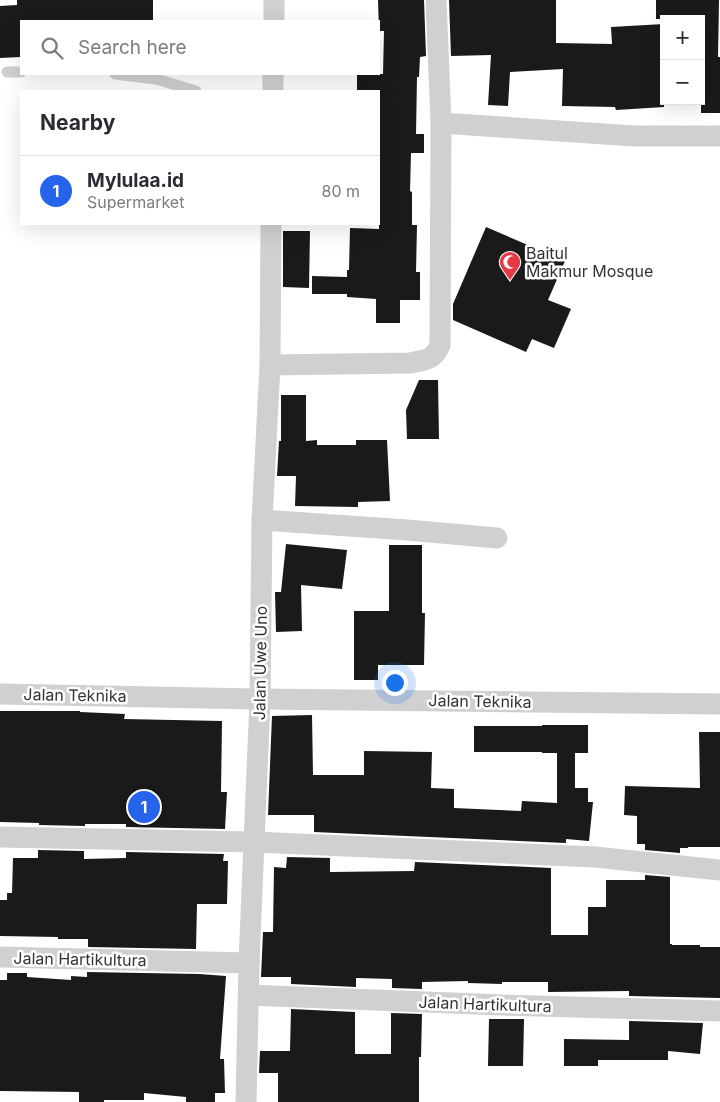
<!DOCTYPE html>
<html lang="en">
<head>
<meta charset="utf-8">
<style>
	:root { --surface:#fff; --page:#f7f7f7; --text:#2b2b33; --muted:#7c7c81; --line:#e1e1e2; --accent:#2563eb }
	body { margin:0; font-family:Inter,sans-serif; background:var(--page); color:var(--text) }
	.controls { position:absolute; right:15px; top:15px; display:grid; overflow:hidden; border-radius:0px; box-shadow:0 5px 20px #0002 }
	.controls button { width:45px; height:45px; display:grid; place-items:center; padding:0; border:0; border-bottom:1px solid var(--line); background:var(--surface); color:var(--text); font:25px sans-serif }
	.you { position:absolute; left:394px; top:682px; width:18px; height:18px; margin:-12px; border:4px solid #fff; border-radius:50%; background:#1a73e8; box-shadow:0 0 0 8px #1a73e833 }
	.badge { display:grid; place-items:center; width:32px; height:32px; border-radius:50%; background:var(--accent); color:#fff; font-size:16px; font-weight:700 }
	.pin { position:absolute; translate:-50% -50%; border:2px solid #fff; box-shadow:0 1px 5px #0006 }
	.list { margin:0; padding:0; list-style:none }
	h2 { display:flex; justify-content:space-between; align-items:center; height:65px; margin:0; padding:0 20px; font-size:21px }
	h2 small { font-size:16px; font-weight:400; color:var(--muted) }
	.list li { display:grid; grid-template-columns:32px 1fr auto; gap:15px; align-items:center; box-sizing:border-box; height:70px; padding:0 20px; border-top:1px solid var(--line) }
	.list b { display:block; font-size:19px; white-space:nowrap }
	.list p { margin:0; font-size:16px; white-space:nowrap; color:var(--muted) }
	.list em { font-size:16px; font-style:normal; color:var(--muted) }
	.icon { flex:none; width:28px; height:28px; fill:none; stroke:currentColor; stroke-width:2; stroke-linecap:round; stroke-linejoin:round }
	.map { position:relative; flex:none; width:720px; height:1102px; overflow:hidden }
	.search { position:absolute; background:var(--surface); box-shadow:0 5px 20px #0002; left:20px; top:20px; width:360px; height:55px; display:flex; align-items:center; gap:12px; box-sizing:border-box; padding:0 18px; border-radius:0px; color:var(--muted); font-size:19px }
	.panel { position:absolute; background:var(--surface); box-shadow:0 5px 20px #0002; left:20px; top:90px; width:360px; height:135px; border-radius:0px }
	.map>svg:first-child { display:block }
	.building { fill:#1a1a1a }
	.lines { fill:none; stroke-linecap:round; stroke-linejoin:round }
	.lane { stroke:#d0d0d0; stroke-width:11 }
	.street { stroke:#d0d0d0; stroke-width:21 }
	.labels { text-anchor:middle; stroke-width:5; stroke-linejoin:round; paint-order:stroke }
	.poi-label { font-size:16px; fill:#333; stroke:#fff; text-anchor:start }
	.street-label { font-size:16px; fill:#333; stroke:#fff }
</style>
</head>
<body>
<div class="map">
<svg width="720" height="1102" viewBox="0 0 720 1102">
	<rect width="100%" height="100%" fill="#fff"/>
	<!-- building -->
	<g class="building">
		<polygon points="17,0 153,0 153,21 21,21 21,57 0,58 0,6 17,5"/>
		<polygon points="378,0 424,0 426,56 420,57 419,77 417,77 416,134 424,134 424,153 411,153 410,191 412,192 412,225 417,225 416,272 420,272 420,300 400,300 400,323 376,323 376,299 347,297 347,294 312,294 312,276 347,277 347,270 349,270 350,228 379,229 379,91 357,91 357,74 383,74 384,31 379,31"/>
		<polygon points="449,0 556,0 556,43 612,44 611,27 664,24 664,107 616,110 615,107 562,106 563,69 510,72 508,106 488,105 491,55 451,56"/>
		<polygon points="656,0 719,0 718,57 720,57 720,113 701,113 701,19 656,19"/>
		<polygon points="486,227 565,261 548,300 571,309 554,348 532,339 526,352 453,320 453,304"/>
		<polygon points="283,231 310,231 309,288 283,287"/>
		<polygon points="419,380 438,380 439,439 407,439 406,410"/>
		<polygon points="281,395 306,395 306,441 317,440 317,445 356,445 356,440 387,440 390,501 358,502 358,507 295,506 296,476 277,476 279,441 281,441"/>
		<polygon points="286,544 347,550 342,589 301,585 302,631 276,632 275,592 281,592"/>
		<polygon points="389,545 422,545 422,613 425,613 424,665 378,665 378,680 354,680 354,611 389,611"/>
		<polygon points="0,711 80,711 80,712 125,714 124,719 222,721 221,792 227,792 225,829 126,827 126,824 85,824 85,826 39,825 39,823 0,822"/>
		<polygon points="312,715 313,775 364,775 364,751 432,752 431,788 454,789 454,808 521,811 522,801 557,803 557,753 542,753 542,752 474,752 474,726 542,726 542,725 588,725 588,753 575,753 575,788 588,788 588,802 593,802 589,841 566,839 566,843 314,832 314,815 268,815 272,716"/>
		<polygon points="699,732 720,732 720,847 688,847 688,848 680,848 680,853 645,850 645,844 637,844 637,816 624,815 625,786 700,788"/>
		<polygon points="38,850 84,851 84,859 126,858 126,852 224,854 223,861 228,861 227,904 197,904 196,949 88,947 88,939 58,939 58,937 0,936 0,900 7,900 7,893 12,893 13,858 38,858"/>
		<polygon points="287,857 330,858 330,872 414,871 415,862 551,868 551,935 588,935 588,907 606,907 606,880 645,880 645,875 670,877 670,944 672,944 672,945 700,945 700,947 720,947 720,998 629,996 629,991 548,992 548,982 502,982 502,984 468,983 468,981 422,982 422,989 392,988 392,979 356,978 356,987 291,984 291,977 261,977 263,932 273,932 274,867 286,868"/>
		<polygon points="87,972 199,974 226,976 220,1059 224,1059 225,1093 215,1093 215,1102 186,1102 186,1097 144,1093 144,1100 104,1100 104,1102 79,1102 79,1092 0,1091 0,980 7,980 7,973 27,973 27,977 71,980 71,976 87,977"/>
		<polygon points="291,1009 355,1012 355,1054 391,1054 391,1013 422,1014 421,1057 419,1057 419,1102 278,1102 278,1073 259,1073 260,1051 290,1051"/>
		<polygon points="489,1019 524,1019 523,1066 488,1066"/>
		<polygon points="629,1021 703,1023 700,1054 668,1051 668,1060 598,1060 598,1066 564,1066 564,1039 629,1040"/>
	</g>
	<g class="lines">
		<!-- lane -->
		<g class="lane">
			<polyline points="7,72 21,72"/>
			<polyline points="115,74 156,79 196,91"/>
		</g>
		<!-- street -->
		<g class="street">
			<polyline points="274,21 274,0"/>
			<polyline points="273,91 273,74"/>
			<polyline points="441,123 634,136 720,136"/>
			<path d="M270,365l140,-2c15,-3 24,-3 30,-18l1,-222 -5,-123"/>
			<polyline points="262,520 407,530 497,538"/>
			<polyline points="0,694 260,699 720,704"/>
			<polyline points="0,837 254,842 595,857 720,870"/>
			<polyline points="0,957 249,963"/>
			<polyline points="249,995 502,1005 720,1011"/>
			<polyline points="246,1102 249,963 260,699 262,520 270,365 271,224"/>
		</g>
	</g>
	<!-- icons -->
	<defs>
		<g id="mosque-pin" transform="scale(1.125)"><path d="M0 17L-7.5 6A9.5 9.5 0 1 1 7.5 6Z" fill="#e63946" stroke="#fff"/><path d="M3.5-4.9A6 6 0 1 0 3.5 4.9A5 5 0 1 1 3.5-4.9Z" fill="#fff"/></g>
	</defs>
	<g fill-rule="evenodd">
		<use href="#mosque-pin" x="510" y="262"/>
	</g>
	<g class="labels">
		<!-- poi labels -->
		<g class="poi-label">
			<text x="526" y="259">Baitul<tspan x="526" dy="18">Makmur Mosque</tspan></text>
		</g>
		<!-- street labels -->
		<g class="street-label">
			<text transform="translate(260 663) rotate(-89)" y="6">Jalan Uwe Uno</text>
			<text transform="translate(75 695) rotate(1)" y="6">Jalan Teknika</text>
			<text transform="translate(480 701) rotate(1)" y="6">Jalan Teknika</text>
			<text transform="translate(80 959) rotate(1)" y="6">Jalan Hartikultura</text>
			<text transform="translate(485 1004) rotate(2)" y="6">Jalan Hartikultura</text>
		</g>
	</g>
</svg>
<div class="controls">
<button>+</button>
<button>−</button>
</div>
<div class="you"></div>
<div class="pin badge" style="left:144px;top:807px">1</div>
<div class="search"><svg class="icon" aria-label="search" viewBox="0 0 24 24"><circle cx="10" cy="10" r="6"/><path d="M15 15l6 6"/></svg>Search here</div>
<section class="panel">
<h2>Nearby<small></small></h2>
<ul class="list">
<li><span class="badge">1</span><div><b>Mylulaa.id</b><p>Supermarket</p></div><em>80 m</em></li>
</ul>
</section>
</div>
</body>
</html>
